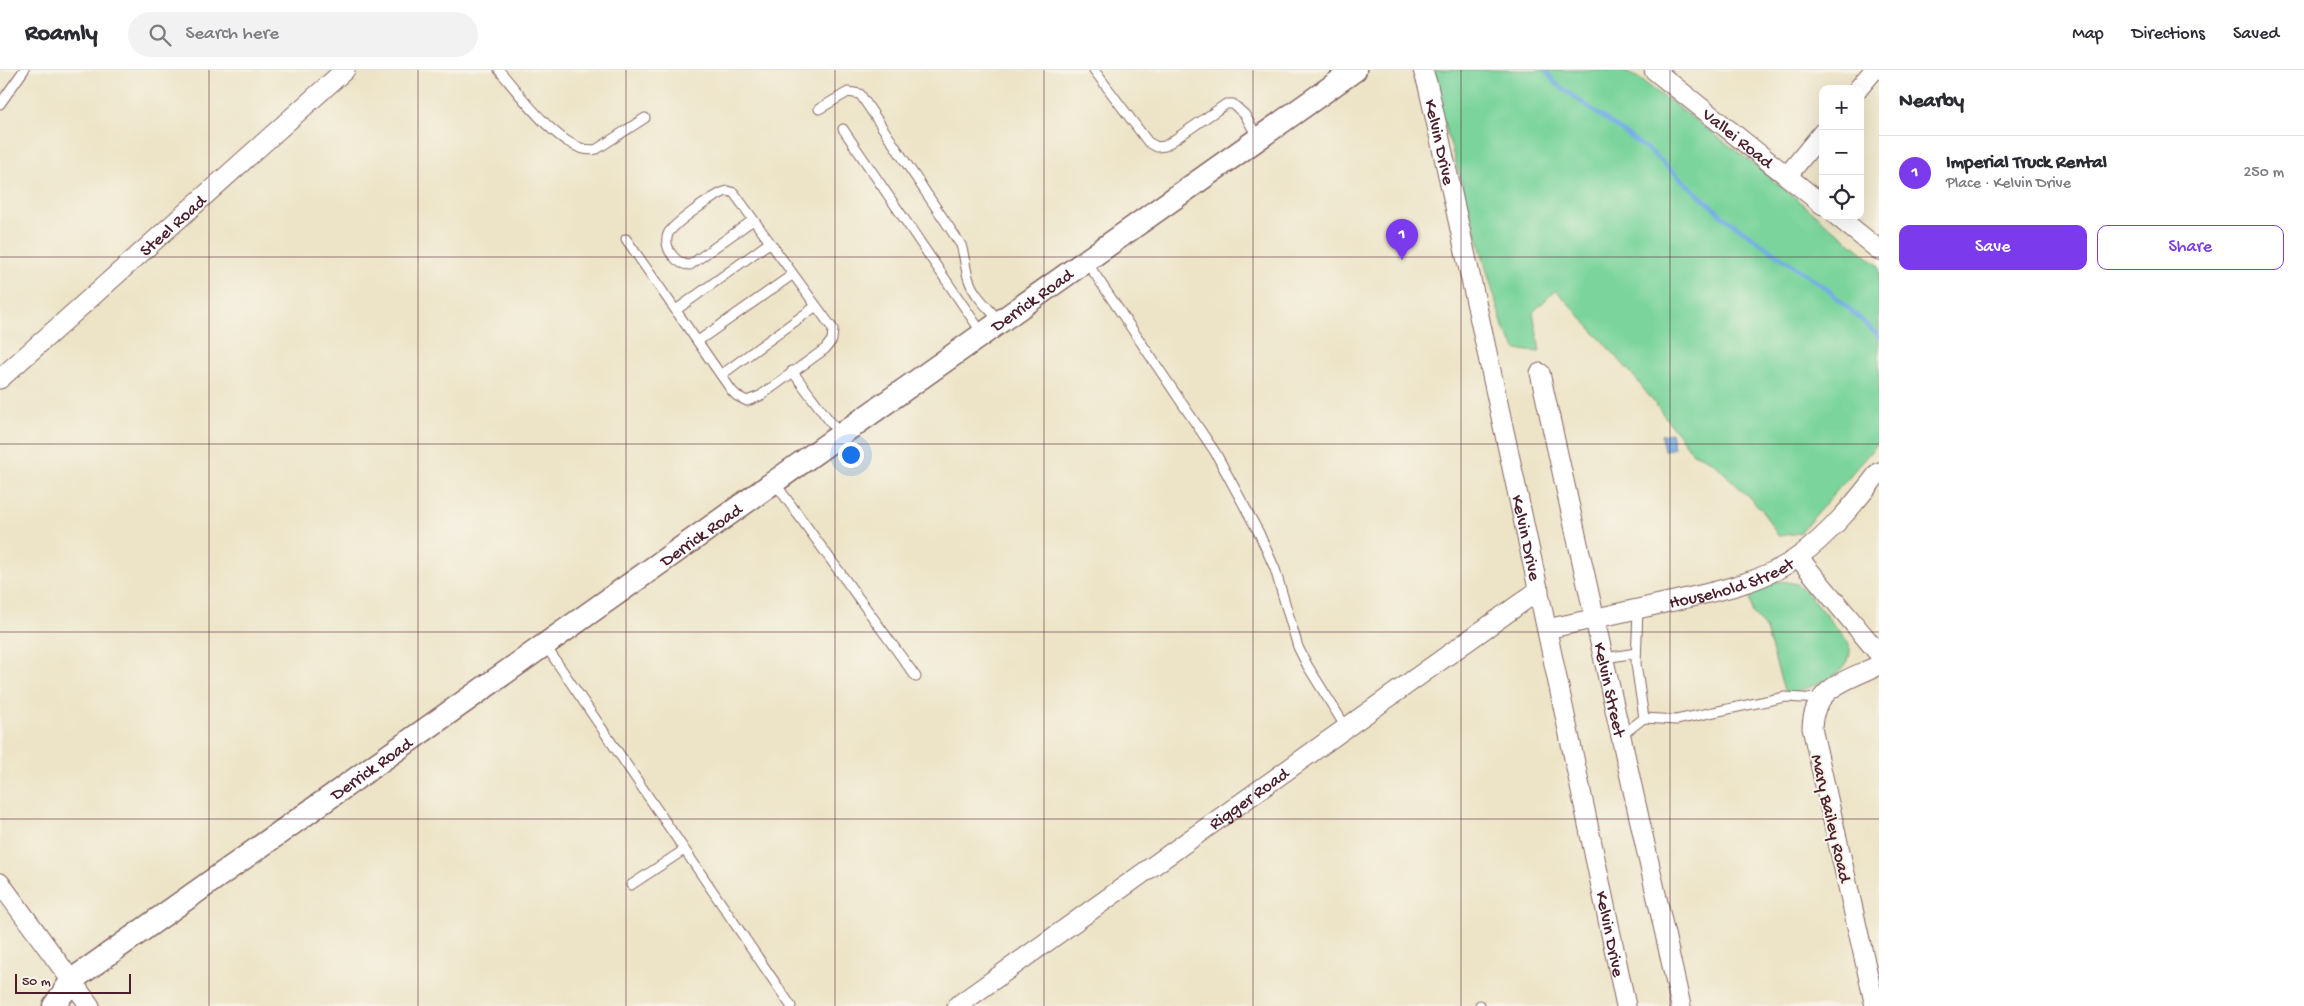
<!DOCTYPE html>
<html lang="en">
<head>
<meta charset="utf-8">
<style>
	:root { --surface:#fff; --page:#f2f2f3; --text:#2b2b33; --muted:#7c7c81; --line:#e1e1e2; --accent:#7c3aed }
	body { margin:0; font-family:"Gochi Hand",sans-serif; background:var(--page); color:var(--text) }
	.controls { position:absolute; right:15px; top:15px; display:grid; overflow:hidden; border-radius:10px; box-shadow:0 5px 20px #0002 }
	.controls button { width:45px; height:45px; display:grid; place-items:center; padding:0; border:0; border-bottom:1px solid var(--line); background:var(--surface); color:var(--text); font:25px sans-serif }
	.scale { position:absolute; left:15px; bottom:12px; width:116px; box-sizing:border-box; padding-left:5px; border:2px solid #4a1f2b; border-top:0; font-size:14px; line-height:18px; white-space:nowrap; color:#4a1f2b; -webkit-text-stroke:4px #f7f3e8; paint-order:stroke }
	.you { position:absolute; left:850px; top:384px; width:18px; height:18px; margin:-12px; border:4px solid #fff; border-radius:50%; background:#1a73e8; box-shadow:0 0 0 8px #1a73e833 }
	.badge { display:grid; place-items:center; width:32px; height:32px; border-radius:50%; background:var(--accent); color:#fff; font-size:16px; font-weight:700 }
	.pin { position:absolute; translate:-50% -41px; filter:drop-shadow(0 1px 2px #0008) }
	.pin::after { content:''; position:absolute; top:26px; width:18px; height:15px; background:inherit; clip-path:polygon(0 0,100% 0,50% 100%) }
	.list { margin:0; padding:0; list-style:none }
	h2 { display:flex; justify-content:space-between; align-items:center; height:65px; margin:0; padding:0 20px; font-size:21px }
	h2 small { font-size:16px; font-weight:400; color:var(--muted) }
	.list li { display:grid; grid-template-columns:32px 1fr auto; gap:15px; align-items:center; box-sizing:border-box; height:75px; padding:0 20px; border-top:1px solid var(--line) }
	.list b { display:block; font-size:19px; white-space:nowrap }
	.list p { margin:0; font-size:16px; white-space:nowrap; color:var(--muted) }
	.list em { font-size:16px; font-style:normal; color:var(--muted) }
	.actions { display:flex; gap:10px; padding:15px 20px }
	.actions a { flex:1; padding:11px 0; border:1px solid var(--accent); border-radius:10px; text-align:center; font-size:18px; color:var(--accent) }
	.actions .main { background:var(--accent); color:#fff }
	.icon { flex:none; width:28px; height:28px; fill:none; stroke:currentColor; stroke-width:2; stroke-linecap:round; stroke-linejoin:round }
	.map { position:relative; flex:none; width:1879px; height:936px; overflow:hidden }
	header { display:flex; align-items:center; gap:30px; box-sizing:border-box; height:70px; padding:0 25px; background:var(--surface); border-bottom:1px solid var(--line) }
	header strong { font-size:24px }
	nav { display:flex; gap:28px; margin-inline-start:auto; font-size:18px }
	.search { width:350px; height:45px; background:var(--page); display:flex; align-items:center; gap:12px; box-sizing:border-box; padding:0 18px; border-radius:28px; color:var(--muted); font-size:19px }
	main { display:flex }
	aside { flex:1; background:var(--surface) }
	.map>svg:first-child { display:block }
	.green { fill:#7ad49b; stroke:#627a63 }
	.water { fill:#74aee5; stroke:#5f6688 }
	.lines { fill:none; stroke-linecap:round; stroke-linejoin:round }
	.stream { stroke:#74aee5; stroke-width:4.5 }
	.service-casing { stroke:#836462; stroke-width:11 }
	.minor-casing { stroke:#836462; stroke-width:21 }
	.tertiary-casing { stroke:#836462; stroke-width:25 }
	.service { stroke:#fff; stroke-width:9 }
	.minor { stroke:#fff; stroke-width:19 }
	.tertiary { stroke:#fff; stroke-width:22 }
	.grid { fill:none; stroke:#4a1f2b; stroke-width:1; stroke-opacity:0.55 }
	.labels { text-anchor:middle; stroke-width:4; stroke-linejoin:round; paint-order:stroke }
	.street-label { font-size:18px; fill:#4a1f2b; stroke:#f7f3e8 }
</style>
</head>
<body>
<header>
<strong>Roamly</strong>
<div class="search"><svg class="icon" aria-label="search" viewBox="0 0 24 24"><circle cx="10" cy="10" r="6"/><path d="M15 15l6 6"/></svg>Search here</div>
<nav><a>Map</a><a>Directions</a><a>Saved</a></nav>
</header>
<main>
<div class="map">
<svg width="1879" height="936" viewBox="0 0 1879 936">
	<rect width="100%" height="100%" fill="#f7f3e8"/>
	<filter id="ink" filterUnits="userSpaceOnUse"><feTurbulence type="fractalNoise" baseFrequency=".02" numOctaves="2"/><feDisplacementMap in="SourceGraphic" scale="10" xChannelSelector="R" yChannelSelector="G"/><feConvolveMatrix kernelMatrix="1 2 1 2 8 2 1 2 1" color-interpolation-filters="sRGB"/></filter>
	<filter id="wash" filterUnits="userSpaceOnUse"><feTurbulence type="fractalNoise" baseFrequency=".0096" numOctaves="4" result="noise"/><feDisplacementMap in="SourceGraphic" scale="20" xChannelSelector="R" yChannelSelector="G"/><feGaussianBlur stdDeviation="1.12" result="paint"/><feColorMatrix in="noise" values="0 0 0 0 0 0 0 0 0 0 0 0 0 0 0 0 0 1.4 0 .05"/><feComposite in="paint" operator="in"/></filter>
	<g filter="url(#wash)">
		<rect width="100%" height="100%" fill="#ede4c7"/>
		<!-- green -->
		<g class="green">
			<polygon points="1429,0 1620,0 1637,7 1737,81 1879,196 1879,372 1800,463 1778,466 1763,441 1712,391 1693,383 1632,304 1556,220 1533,242 1540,282 1517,280 1504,260"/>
			<path d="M1782,511l15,3 13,12 38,46c12,31 -35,43 -56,52l-8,-4 -18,-60 -14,-18 -2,-17 15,-12z"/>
		</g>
		<!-- water -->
		<polygon class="water" points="1671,363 1674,378 1664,381 1661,365"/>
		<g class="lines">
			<!-- stream -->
			<polyline class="stream" points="1545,0 1555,13 1651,82 1726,149 1827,219 1879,266"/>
		</g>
	</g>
	<g filter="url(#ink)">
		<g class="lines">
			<!-- service casing -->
			<g class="service-casing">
				<g id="service">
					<path d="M499,0c19,22 66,88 98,79l48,-31"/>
					<polyline points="1094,0 1148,72 1157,77 1165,76 1226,34 1233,34 1245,45 1258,68"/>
					<polyline points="0,34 24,0"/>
					<path d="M819,39l29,-17 12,2 101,151c4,12 4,24 8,35 5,16 21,29 31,42"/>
					<polyline points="843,59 982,263"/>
					<path d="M626,169l106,152 5,5 10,5 13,-5 65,-47 7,-9 1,-11 -99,-136 -6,-2c-12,2 -55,33 -60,43 -3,7 0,17 5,22 5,6 10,9 17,9l63,-45"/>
					<polyline points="1086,191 1215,382 1259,463 1275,499 1298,577 1307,595 1347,659"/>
					<polyline points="676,240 769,173"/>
					<polyline points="698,271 792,205"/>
					<polyline points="792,301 840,365"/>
					<polyline points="721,305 816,236"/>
					<polyline points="775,413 916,607"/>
					<polyline points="1638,539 1636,594 1644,648"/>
					<polyline points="545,575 791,936"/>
					<polyline points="1605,588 1636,583"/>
					<polyline points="1622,665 1644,648 1676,650 1785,627 1820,629"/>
					<polyline points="631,815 684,780"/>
					<polyline points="1480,935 1480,936"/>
				</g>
			</g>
			<!-- minor casing -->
			<g class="minor-casing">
				<g id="minor">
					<path id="s1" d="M1423,0l5,16c69,306 134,613 198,920"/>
					<path id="s2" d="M1654,0l169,135"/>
					<polyline points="1858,19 1874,0"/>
					<polyline points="1787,106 1823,62"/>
					<polyline points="1837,146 1879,180"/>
					<path id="s3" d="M1540,303l141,633"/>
					<path id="s4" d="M0,309l345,-309"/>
					<polyline points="1798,487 1879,584"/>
					<path id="s5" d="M1547,559c41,-9 82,-18 122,-27 44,-10 91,-18 129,-45 32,-23 57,-54 81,-85"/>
					<polyline points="0,813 90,936"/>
					<path id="s6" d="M957,936l582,-416"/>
					<path d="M1875,936l-63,-278c1,-41 36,-48 67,-63"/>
				</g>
			</g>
			<!-- tertiary casing -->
			<g class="tertiary-casing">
				<g id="tertiary">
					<path id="s7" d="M54,936l18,-26 1283,-910"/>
				</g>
			</g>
			<!-- service -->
			<use href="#service" class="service"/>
			<!-- minor -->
			<use href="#minor" class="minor"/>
			<!-- tertiary -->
			<use href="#tertiary" class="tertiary"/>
		</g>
	</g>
	<!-- grid -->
	<path class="grid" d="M209,0v936M418,0v936M626,0v936M835,0v936M1044,0v936M1253,0v936M1461,0v936M1670,0v936M0,187h1879M0,374h1879M0,562h1879M0,749h1879"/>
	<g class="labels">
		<!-- street labels -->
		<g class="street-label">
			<text dy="6" stroke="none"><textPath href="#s2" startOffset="108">Vallei Road</textPath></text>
			<text dy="6" stroke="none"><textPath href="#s1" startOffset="74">Kelvin Drive</textPath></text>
			<text dy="6" stroke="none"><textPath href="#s4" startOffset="231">Steel Road</textPath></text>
			<text dy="6" stroke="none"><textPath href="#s7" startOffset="1208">Derrick Road</textPath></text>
			<text dy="6" stroke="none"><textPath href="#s7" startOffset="802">Derrick Road</textPath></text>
			<text dy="6" stroke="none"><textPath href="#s1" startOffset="479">Kelvin Drive</textPath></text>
			<text dy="6" stroke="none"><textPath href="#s5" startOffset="190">Household Street</textPath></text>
			<text dy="6" stroke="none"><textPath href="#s3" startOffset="324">Kelvin Street</textPath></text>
			<text dy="6" stroke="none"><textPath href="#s7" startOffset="398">Derrick Road</textPath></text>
			<text dy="6" stroke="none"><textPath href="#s6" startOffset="358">Rigger Road</textPath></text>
			<text transform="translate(1832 748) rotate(77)" y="6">Mary Bailey Road</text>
			<text dy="6" stroke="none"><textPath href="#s1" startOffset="884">Kelvin Drive</textPath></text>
		</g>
	</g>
</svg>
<div class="controls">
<button>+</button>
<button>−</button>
<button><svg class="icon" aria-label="locate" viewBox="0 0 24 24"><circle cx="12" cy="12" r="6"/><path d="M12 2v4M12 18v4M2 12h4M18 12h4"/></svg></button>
</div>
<div class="scale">50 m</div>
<div class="you"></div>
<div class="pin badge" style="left:1402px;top:190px">1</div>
</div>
<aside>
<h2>Nearby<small></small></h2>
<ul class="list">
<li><span class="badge">1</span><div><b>Imperial Truck Rental</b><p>Place · Kelvin Drive</p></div><em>250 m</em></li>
</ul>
<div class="actions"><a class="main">Save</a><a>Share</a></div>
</aside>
</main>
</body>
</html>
